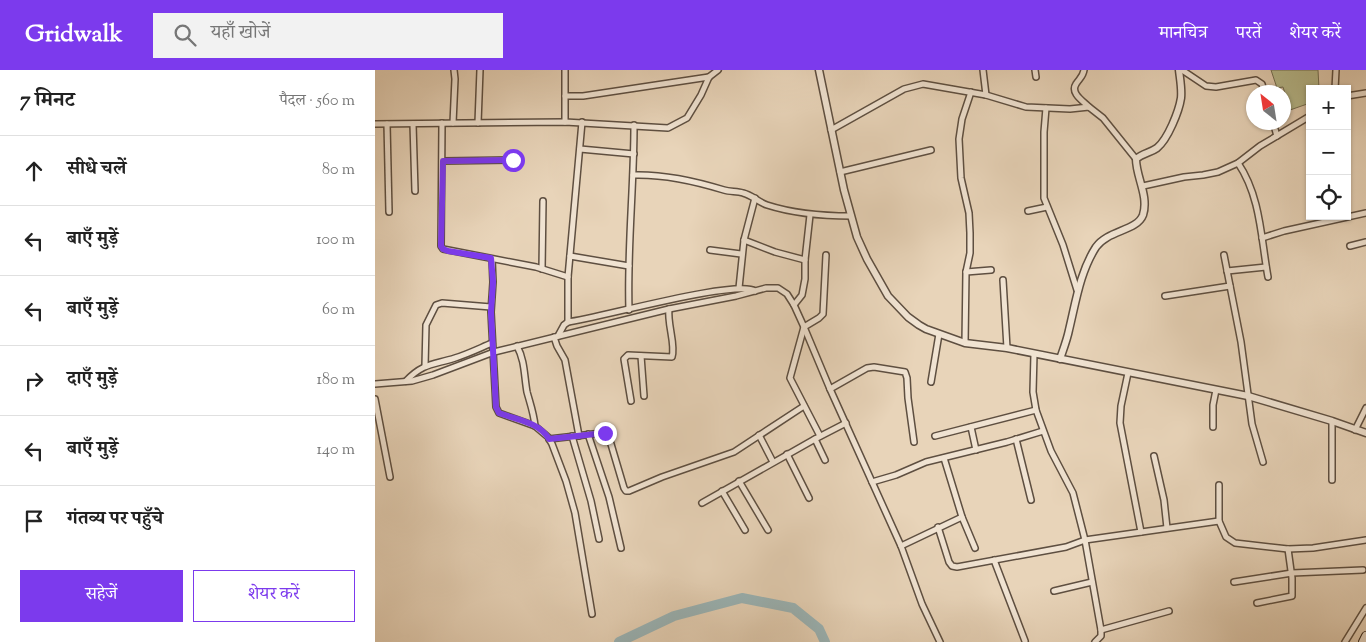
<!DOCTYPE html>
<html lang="hi">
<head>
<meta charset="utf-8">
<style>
	:root { --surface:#fff; --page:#f2f2f2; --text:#222; --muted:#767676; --line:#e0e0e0; --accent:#7c3aed }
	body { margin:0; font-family:"Sorts Mill Goudy","Noto Serif Devanagari",serif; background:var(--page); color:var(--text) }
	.controls { position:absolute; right:15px; top:15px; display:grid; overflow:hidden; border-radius:0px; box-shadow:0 1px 4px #0004 }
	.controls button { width:45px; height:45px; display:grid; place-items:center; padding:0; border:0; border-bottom:1px solid var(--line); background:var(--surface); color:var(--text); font:25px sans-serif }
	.compass { position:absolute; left:871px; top:15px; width:45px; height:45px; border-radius:50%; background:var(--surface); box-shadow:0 1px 4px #0004; rotate:330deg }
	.stop { position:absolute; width:15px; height:15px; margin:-11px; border:4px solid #7c3aed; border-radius:50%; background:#fff }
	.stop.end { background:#7c3aed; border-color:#fff; box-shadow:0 1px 5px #0008 }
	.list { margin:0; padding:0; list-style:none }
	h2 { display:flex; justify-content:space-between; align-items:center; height:65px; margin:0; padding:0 20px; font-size:21px }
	h2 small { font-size:16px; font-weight:400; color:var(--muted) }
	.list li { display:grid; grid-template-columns:32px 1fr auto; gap:15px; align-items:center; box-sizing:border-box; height:70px; padding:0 20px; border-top:1px solid var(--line) }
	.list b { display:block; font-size:19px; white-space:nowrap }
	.list em { font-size:16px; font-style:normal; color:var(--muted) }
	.actions { display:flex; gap:10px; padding:15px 20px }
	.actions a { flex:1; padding:11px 0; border:1px solid var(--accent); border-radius:0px; text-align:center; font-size:18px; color:var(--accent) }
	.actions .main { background:var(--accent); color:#fff }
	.icon { flex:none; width:28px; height:28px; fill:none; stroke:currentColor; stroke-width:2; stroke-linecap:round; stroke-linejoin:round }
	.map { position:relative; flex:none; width:991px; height:572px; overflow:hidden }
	header { display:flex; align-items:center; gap:30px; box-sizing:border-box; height:70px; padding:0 25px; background:var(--accent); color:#fff }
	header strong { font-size:24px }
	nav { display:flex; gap:28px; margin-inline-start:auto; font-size:18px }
	.search { width:350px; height:45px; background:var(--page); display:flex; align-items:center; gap:12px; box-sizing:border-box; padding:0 18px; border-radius:0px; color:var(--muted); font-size:19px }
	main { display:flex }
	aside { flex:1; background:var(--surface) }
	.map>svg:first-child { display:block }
	.green { fill:#b8bc8e; stroke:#747054 }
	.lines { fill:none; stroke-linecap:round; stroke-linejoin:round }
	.river { stroke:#9bb6b9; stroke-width:10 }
	.minor-casing { stroke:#5e4f41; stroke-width:8 }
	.tertiary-casing { stroke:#5e4f41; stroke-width:9 }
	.secondary-casing { stroke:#302319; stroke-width:10 }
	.minor { stroke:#f0e3d2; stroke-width:5 }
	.tertiary { stroke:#f0e3d2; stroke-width:6 }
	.secondary { stroke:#f0e3d2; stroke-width:8 }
	.route { stroke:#7c3aed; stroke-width:6 }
</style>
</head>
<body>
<header>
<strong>Gridwalk</strong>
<div class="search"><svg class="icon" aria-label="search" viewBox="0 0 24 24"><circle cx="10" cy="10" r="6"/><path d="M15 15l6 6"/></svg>यहाँ खोजें</div>
<nav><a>मानचित्र</a><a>परतें</a><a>शेयर करें</a></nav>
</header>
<main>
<aside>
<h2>7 मिनट<small>पैदल · 560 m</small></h2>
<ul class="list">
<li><svg class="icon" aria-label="ahead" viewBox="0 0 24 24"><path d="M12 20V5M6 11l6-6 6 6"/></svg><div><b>सीधे चलें</b></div><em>80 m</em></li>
<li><svg class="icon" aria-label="left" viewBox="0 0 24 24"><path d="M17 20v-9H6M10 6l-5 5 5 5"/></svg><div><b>बाएँ मुड़ें</b></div><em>100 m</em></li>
<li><svg class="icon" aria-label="left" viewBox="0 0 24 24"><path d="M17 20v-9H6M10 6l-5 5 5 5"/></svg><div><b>बाएँ मुड़ें</b></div><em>60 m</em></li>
<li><svg class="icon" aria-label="right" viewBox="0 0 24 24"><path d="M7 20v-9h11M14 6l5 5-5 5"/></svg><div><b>दाएँ मुड़ें</b></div><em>180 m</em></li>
<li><svg class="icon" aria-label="left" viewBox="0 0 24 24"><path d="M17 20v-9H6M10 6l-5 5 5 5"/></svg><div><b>बाएँ मुड़ें</b></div><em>140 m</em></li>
<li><svg class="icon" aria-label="arrive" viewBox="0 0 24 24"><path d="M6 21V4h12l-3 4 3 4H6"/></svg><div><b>गंतव्य पर पहुँचे</b></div></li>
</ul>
<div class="actions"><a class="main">सहेजें</a><a>शेयर करें</a></div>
</aside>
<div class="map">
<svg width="991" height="572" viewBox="0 0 991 572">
	<rect width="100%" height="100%" fill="#e8d4b9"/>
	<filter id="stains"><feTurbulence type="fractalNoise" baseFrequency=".004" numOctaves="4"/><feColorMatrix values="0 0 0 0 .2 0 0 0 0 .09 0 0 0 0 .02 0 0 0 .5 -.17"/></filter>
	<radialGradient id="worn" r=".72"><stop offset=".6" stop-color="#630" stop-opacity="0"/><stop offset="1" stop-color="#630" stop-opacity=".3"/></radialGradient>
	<!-- green -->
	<polygon class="green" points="896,0 943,0 944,19 935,19 935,33 915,40 908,17 902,18"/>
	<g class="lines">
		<!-- river -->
		<polyline class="river" points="244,572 299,546 367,528 418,538 444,559 450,572"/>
		<!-- minor casing -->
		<g class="minor-casing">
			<g id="minor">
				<polyline points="608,0 611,25"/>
				<polyline points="660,0 661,7"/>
				<path d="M709,0c-1,7 -5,9 -8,14 -6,9 7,17 13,23"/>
				<polyline points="807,0 831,16 841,17 881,10 887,14 889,22"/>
				<polyline points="960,19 961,0"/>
				<polyline points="190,26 208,26 334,7"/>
				<polyline points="972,26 991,23"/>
				<polyline points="671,38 669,62 669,128 688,175 702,220"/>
				<polyline points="190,52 190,0"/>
				<polyline points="898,52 902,66"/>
				<polyline points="67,53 66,176 68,179 161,197 193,207"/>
				<polyline points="78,53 80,9 79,0"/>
				<polyline points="103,53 105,0"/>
				<polyline points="0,54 190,52 293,58 312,48 326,25 334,7 343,0"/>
				<polyline points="12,54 14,142"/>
				<polyline points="38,54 40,121"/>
				<polyline points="456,60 529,19 548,14 611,25 651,37 695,39 714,37 728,48 761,89"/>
				<polyline points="205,79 259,84"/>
				<polyline points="68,91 138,90"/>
				<path d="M863,93c23,34 23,76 30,114"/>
				<polyline points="465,102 556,80"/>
				<path d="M258,105c31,-1 62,6 91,15 6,2 13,1 19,3 9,2 15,9 24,12 28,9 55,11 84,11"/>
				<polyline points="768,116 809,107 828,105 843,102 863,93 885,76 935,46"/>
				<polyline points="653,141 672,137"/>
				<polyline points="887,168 909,161 991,143"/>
				<polyline points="369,170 400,182 430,190"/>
				<polyline points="975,176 991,172"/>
				<polyline points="335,180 366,184"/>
				<polyline points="849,185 866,272 877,354 888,392"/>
				<polyline points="195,186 254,196"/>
				<polyline points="117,189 118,212 116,242 121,337 124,343 160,356 173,367 177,374 191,411 200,443 217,544"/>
				<polyline points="167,199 168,131"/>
				<polyline points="852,201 891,197"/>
				<polyline points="591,202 616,200"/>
				<polyline points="628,210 632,278"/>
				<polyline points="364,218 369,170 380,128"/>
				<polyline points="790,226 855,216"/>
				<polyline points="419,235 427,225 430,209 430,190 435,145"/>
				<path d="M254,240c-2,-61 5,-123 5,-185"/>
				<polyline points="193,252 193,207 207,52"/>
				<path d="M183,266l6,-11 4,-3c31,-4 169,-43 187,-31"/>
				<polyline points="179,267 182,276 190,290 204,366"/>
				<polyline points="590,273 591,202 595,183 595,163 594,143 586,108 584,69 587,49 596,22"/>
				<path d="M142,276c8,15 7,29 10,46 3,11 7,22 8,34"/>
				<polyline points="659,284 658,322 661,340 676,381 698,423 710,470 726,560 726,566 720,572"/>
				<polyline points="266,286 269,326"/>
				<polyline points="50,296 51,255 61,235 67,233 116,237"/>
				<polyline points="753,303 746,336 745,353 766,462"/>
				<path d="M31,311c17,-18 27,-16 49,-23 13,-4 25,-10 37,-15"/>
				<polyline points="556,312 564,264"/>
				<polyline points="0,314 37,311 58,305 119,282 294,239 361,226 391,218 403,218 412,224 419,235 429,257 455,319 526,476 547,534 565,572"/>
				<polyline points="455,319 492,298 499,297 530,302 532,308 533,328 539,372"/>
				<polyline points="0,329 15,407"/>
				<path d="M256,331l-7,-42 4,-4 44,2c4,-12 -5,-33 -3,-48"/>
				<polyline points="596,357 601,380"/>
				<polyline points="838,357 838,335 841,320"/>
				<polyline points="980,360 991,338"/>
				<polyline points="213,364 234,427 246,478"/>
				<polyline points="384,365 398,392"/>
				<polyline points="197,366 216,431 224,469"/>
				<polyline points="445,366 415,308 429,257 444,248 448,244 451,185"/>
				<polyline points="560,366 661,340"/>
				<polyline points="174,369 227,363 233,364 249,418 251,421 254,421 287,407 359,382 429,336"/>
				<polyline points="440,369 450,390"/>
				<polyline points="641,369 656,430"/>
				<polyline points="412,384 434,428"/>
				<polyline points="779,386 789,430 792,458"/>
				<polyline points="569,388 587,447 600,478"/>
				<polyline points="957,410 957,351"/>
				<polyline points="364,411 393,460"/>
				<polyline points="497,412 521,405 551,392 632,372 668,361"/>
				<polyline points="844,415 844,451 851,467 860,473 913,479 938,478 991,470"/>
				<polyline points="347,421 370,460"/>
				<polyline points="327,433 440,369 471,353"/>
				<polyline points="563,457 574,492 577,496 582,497 691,477 710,470 844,451"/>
				<polyline points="526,476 587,447"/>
				<polyline points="619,490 650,571"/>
				<polyline points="859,512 917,503 988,500"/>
				<polyline points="679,521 717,512"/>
				<polyline points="882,533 917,526 917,508 913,479"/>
				<polyline points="726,560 794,541"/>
				<polyline points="970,572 991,538"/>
			</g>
		</g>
		<!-- tertiary casing -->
		<g class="tertiary-casing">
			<g id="tertiary">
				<polyline points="444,0 469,120 482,167 492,189 513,226 533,247 544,255 551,259 590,273 632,278 873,326 957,351 991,363"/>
				<path d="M685,289c3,-9 7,-19 9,-29 7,-29 11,-58 27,-83 12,-17 41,-16 47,-32 6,-19 -7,-38 -7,-56 7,-6 14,-6 21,-11 11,-9 22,-37 24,-50 1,-9 -1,-19 -2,-28"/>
			</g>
		</g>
		<!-- secondary casing -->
		<g class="secondary-casing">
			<polyline id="secondary" points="988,572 991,566"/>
		</g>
		<!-- minor -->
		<use href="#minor" class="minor"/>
		<!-- tertiary -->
		<use href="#tertiary" class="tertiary"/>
		<!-- secondary -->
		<use href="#secondary" class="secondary"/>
	</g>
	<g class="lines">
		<!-- route -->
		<path class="route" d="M138,90l-70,1 -2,85 2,3 5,2 43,7 2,24 -2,30 5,95 3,6c18,7 40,9 50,26l56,-6"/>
	</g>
	<rect width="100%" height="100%" filter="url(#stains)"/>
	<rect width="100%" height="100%" fill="url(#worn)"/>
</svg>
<div class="controls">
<button>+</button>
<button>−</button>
<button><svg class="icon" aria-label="locate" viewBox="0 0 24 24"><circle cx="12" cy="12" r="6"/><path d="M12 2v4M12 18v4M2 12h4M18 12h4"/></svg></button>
</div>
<svg class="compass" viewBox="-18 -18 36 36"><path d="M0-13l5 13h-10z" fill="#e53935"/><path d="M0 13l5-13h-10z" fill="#767676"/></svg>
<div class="stop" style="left:138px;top:90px"></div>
<div class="stop end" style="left:230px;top:363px"></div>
</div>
</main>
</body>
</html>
